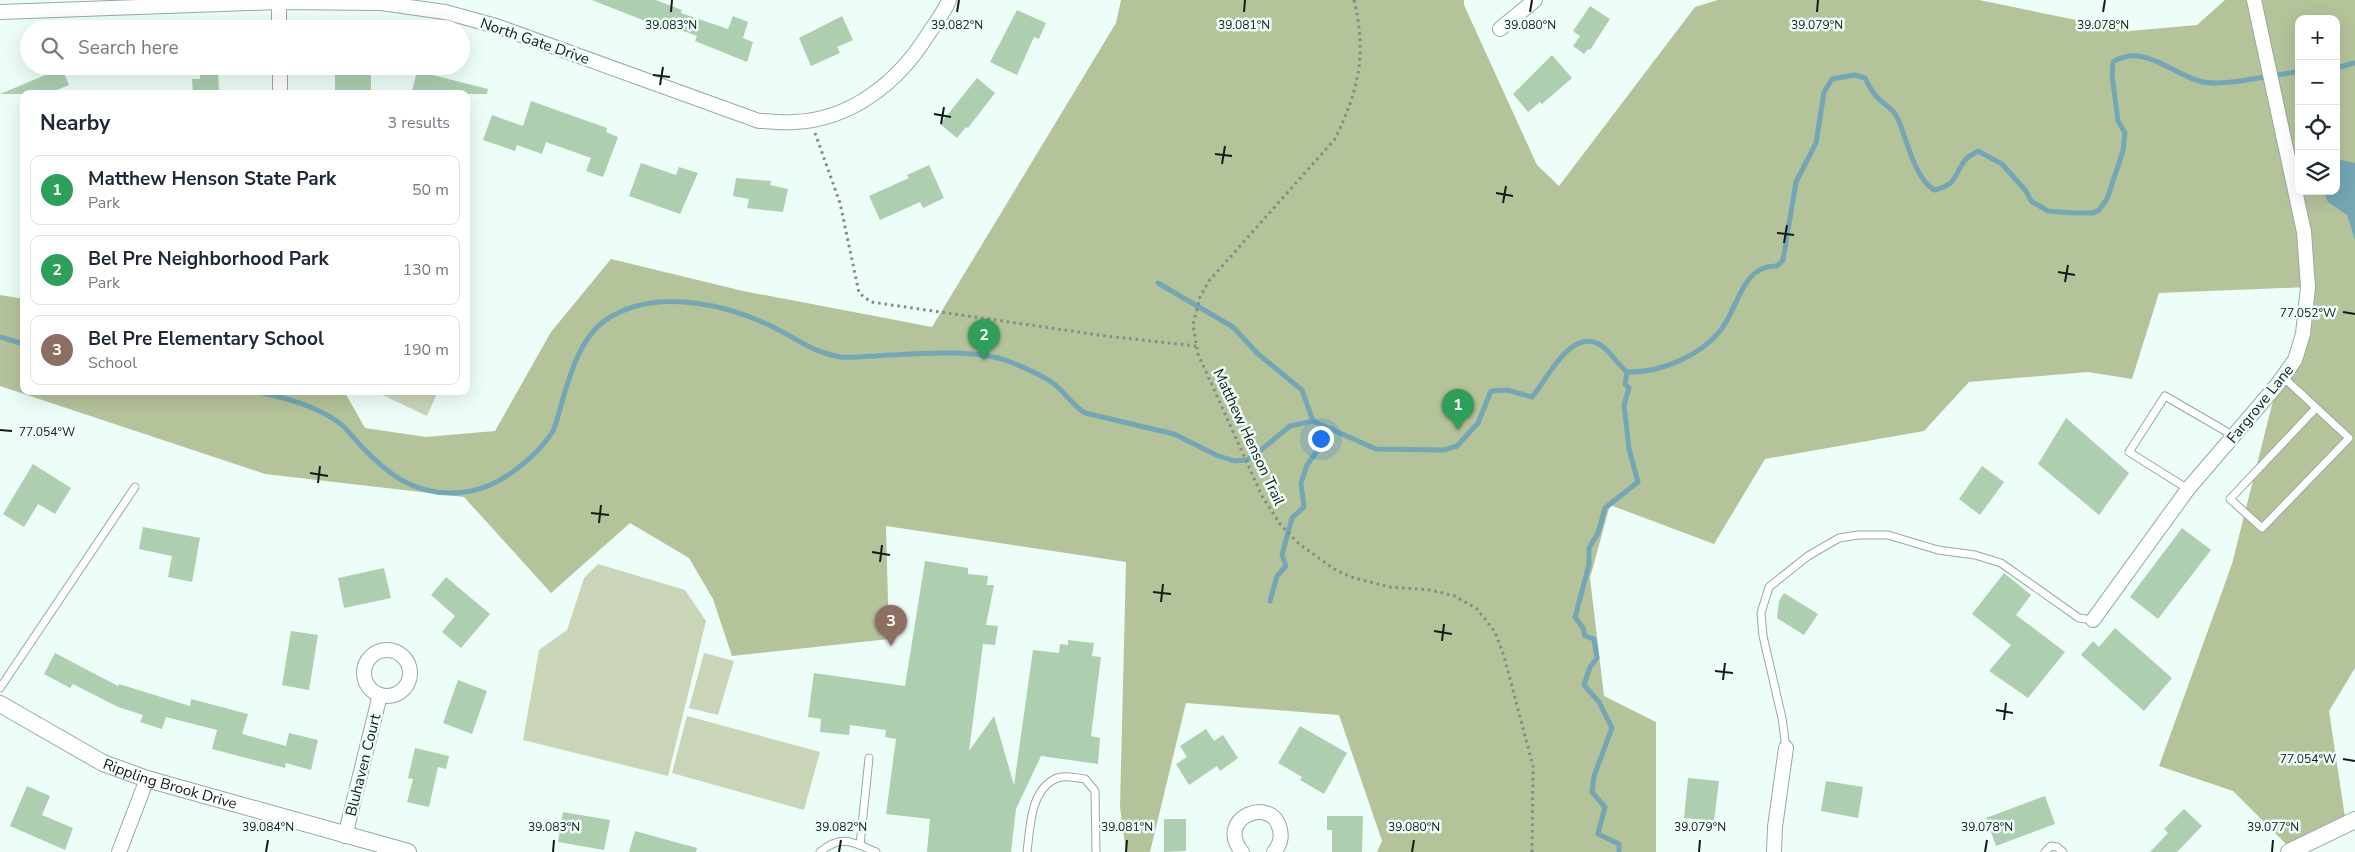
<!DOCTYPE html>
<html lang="en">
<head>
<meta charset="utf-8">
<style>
	:root { --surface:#fff; --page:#f6f6f7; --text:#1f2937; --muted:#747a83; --line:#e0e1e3; --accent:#a25e2f }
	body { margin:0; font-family:"Nunito Sans",sans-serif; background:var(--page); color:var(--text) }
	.controls { position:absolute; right:15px; top:15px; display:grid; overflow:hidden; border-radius:10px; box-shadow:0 5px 20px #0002 }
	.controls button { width:45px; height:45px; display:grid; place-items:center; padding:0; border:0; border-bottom:1px solid var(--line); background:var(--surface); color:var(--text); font:25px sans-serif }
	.you { position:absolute; left:1320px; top:438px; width:18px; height:18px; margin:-12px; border:4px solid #fff; border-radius:50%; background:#1a73e8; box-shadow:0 0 0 8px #1a73e833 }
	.badge { display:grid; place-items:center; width:32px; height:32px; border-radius:50%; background:var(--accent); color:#fff; font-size:16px; font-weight:700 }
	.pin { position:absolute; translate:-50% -41px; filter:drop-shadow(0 1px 2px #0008) }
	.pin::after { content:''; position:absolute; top:26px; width:18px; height:15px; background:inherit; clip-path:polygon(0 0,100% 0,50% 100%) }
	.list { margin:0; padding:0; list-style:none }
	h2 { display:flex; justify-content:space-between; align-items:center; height:65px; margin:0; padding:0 20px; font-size:21px }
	h2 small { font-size:16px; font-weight:400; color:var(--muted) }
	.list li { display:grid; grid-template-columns:32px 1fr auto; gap:15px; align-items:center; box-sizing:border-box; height:70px; margin:0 10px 10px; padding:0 10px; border:1px solid var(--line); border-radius:10px }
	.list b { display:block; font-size:19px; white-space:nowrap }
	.list p { margin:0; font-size:16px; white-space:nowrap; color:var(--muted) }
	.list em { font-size:16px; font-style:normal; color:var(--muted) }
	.icon { flex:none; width:28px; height:28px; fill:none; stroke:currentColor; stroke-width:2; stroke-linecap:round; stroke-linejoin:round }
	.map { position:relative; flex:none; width:2355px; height:852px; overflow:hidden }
	.search { position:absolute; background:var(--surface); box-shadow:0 5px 20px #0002; left:20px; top:20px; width:450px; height:55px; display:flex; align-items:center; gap:12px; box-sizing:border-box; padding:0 18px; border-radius:28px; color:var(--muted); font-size:19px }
	.panel { position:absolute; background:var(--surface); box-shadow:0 5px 20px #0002; left:20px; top:90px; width:450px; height:305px; border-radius:10px }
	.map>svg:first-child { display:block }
	.green { fill:#cad5b8 }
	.forest { fill:#b5c39b; fill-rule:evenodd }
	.water { fill:#74a6b4 }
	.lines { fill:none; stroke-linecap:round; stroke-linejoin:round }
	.stream { stroke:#74a6b4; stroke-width:5 }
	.building { fill:#adcfb0 }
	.service-casing { stroke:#95aaa2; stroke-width:9 }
	.minor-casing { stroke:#95aaa2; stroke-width:16 }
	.tertiary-casing { stroke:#95aaa2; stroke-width:18 }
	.path { stroke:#7f8c87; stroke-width:3; stroke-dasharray:2.5 4; stroke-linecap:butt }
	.service { stroke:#fff; stroke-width:7 }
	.minor { stroke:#fff; stroke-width:14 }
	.tertiary { stroke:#fff; stroke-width:16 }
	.ticks { fill:none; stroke:#131b18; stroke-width:2 }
	.labels { text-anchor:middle; stroke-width:5; stroke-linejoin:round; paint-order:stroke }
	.street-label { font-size:15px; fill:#131b18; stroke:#ecfef7 }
	.ticks-label { font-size:12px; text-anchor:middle; fill:#131b18; stroke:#ecfef7; stroke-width:5; stroke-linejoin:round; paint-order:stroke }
</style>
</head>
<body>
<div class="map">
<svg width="2355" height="852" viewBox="0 0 2355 852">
	<rect width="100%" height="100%" fill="#ecfef7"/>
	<!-- green -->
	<g class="green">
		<polygon points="374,391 438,391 427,416"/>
		<polygon points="598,564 685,590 706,621 668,776 523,740 539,650 567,630 584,578"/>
		<polygon points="704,653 734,661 718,715 689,708"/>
		<polygon points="687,716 820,752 804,810 672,773"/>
	</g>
	<!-- forest -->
	<path class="forest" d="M1121,0h343v5l73,160 22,21 136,-179 23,-7h261l151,31 67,-6 28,-25h130v668l-26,43 17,113 -54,26 -59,-59 -74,-25 73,-202 45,-179 18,-25 13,-73 -149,6 -27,86 -44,-7 -119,10 -45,49 -159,28 -51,85 -104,-39 -20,73 14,118 52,26v130h-279l5,-11 -43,-126 -153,-12 -36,149h-24l-6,-45 6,-245 -240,-36 3,113 -157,17 -19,-57 -24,-41 -59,-35 -79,70 -87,-96 -199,-23 -265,-88v-91l24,4v92h320l21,37 61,9 69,-6 56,-99 60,-73 132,32 189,36 184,-304zM2299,19h37v172h-37z"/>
	<!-- water -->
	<polygon class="water" points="2336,159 2355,163 2355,240 2347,215 2328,202 2323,191 2336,191"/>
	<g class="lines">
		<!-- stream -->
		<g class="stream">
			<polyline points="2336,68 2355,63"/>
			<polyline points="1158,283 1233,327 1258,354 1302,390 1313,421"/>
			<polyline points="0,337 24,344"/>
			<path d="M254,391c27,6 61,14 84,31 9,6 16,17 24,25 26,27 50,46 89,46 22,0 43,-8 60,-20 17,-12 31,-24 42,-42 4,-8 6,-20 9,-29 9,-31 20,-71 52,-87 49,-26 116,-10 163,14 24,12 35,23 63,28 11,1 23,-1 35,-1 37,-2 99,-8 133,5 15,6 32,13 45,22 12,9 19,22 32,30l89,21 42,21 18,6 13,-1 8,-5 35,-29 23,-5 63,28 68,1 13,-4 21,-23 13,-32 16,-1 25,7c15,-17 37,-68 67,-53 11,6 18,20 28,28 32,1 72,-15 93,-41 19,-23 21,-66 57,-65l6,-6 13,-78 20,-39 8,-51 8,-13 23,-4 10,3c4,7 7,15 13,20 7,8 14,9 19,19 10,21 17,61 37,73 23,-5 19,-13 31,-30 3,-4 9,-6 13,-9l24,13 24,27 5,10 17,10 26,2h19l6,-3 8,-11 16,-48 2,-18 -7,-12 -6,-46 1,-13c30,-19 58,11 86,19 25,7 72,-7 100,-9"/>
			<polyline points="1270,601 1277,576 1286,566 1282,555 1292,518 1304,507 1301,483 1307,465 1333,429"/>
			<polyline points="1619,852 1619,844 1598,834 1605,807 1592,792 1594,776 1612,728 1599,702 1584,685 1590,667 1597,658 1594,639 1585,636 1583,628 1575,617 1589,565 1589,548 1598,533 1605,508 1638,482 1629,449 1624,405 1629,388 1625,384 1627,372"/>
		</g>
	</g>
	<!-- building -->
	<g class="building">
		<polygon points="592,0 656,0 682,10 681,13 728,29 733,16 748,22 743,38 753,42 747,62 695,41 697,36 656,21 655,25"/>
		<polygon points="1590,6 1610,19 1590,50 1588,49 1584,54 1573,46 1580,36 1573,31"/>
		<polygon points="1017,10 1046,23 1039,39 1034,37 1017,75 990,62"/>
		<polygon points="842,16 853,40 837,47 840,53 811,66 799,38"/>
		<polygon points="1552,55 1572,78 1542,104 1540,102 1528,112 1513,94"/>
		<polygon points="200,66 218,66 219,94 193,94 192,79 200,79"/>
		<rect x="335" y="66" width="36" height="28"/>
		<polygon points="62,68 69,85 47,94 0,94"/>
		<polygon points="417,71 488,89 487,94 424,94 412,91"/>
		<polygon points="977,78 995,93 968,128 966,127 957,138 940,124"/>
		<polygon points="531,101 607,128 606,132 618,137 603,177 586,171 591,158 546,142 542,154 517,145 515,151 483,140 492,115 523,126"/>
		<polygon points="641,163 676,175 679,167 698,173 680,214 629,196"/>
		<polygon points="929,165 944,198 923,208 920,202 880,220 869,196 909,178 907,175"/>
		<polygon points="736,178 771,181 770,185 788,189 783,212 747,208 749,199 733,196"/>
		<polygon points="2066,418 2129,473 2099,515 2038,464"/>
		<polygon points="33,464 71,488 55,514 38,504 24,527 3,514"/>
		<polygon points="1982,466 2004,482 1980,515 1959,499"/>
		<polygon points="143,527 200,538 192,582 168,577 172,556 139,549"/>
		<polygon points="2182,528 2211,550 2158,619 2130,597"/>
		<polygon points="925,561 968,568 968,574 988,576 987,585 994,585 986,625 998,626 995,645 983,644 969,751 994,716 1014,785 1033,650 1059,653 1060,644 1068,645 1068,640 1094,643 1092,656 1101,657 1091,736 1100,738 1098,764 1041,756 1016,809 1011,852 927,852 930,819 886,814 896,739 885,737 886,730 850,725 849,735 820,732 821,719 808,717 814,673 905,686"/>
		<polygon points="384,568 391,598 344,608 338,578"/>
		<polygon points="2004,573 2031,595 2016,615 2065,652 2028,698 1989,671 2011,645 1972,614"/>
		<polygon points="446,577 490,614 461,648 442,632 455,616 431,595"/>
		<polygon points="1784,593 1818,614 1804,635 1777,618 1779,601"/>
		<polygon points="2115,628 2172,678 2144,711 2081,655 2093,641 2099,647"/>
		<polygon points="291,631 318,635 309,690 282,685"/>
		<polygon points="55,653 118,686 119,684 190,706 191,699 248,714 242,734 286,746 289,733 318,740 311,770 286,763 285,768 212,749 217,730 166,717 162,729 140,722 143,715 118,707 73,684 70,688 44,674"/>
		<polygon points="458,680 487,691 472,734 443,723"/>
		<polygon points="1300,726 1347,753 1324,794 1300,780 1302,777 1278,763"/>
		<polygon points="1206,729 1214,741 1223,735 1238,758 1220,771 1217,766 1189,785 1176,764 1187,757 1180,746"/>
		<polygon points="415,748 449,756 446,769 438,767 429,807 407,802 413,779 408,778"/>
		<polygon points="1688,778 1719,781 1714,821 1684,818"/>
		<polygon points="1826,781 1863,787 1858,818 1821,811"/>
		<polygon points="27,786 50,796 42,815 73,828 65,850 10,826"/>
		<polygon points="2045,796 2055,824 1996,846 1986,818"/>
		<polygon points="2184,809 2202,826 2177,852 2150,852 2168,833 2164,829"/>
		<polygon points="563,812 610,820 604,850 558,842"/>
		<polygon points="1327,816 1363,816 1362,852 1332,852 1332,830 1327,830"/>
		<polygon points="1164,819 1186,819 1186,851 1164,852"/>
		<polygon points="635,831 697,848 696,852 629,852"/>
	</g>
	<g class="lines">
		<!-- service casing -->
		<g class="service-casing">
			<g id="service">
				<polyline points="2283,377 2349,438 2262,528 2230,499 2316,408"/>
				<polyline points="2188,489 2129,452 2165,396 2234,436"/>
				<polyline points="0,688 135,487"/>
				<polyline points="1786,748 1782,718 1763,636 1761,613 1769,587 1808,556 1839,538 1858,535 1888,535 1938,550 1975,555 2001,563 2079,618 2093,620"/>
				<polyline points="860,845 869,758"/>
				<path d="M820,852c22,-18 32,-10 56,0"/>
				<path d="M1027,852c3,-23 3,-59 26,-72 9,-6 22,-2 32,-1l10,12 1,61"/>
				<polyline points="2045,852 2051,846 2057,847 2063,852"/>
			</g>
		</g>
		<!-- minor casing -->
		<g class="minor-casing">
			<g id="minor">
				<polyline points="279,0 279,29"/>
				<path d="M0,12l279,-10 102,1 64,9 51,14 263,95c12,0 24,2 35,1 57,-2 104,-40 133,-86 7,-11 17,-23 22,-36"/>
				<polyline points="1500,29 1535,0"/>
				<polyline points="280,66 280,94"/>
				<polyline points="2093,620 2188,489 2277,385 2295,360 2303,334 2308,287 2304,232 2254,0"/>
				<circle cx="387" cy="673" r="23"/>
				<polyline points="345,836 380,695"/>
				<polyline points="119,852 147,779"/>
				<path d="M1242,852c-28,-34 31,-58 38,-22 2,8 -1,16 -6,22"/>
				<polyline points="1774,852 1775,827 1786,748"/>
			</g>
		</g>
		<!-- tertiary casing -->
		<g class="tertiary-casing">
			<g id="tertiary">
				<path id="s1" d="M0,704l103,59 44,16 261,73"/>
				<polyline points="2289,852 2355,820"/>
			</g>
		</g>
		<!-- path -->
		<g class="path">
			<path d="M1354,0c13,54 5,89 -19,139l-126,142 -9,16 -7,28 5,29 64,142 18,28 18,19 36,26 17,8 38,10 42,3 24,6 22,13 18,23 9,24 29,110 -1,86"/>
			<polyline points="815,133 840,203 859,293 871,302 1106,336 1196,346"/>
		</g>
		<!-- service -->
		<use href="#service" class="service"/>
		<!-- minor -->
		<use href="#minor" class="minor"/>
		<!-- tertiary -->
		<use href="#tertiary" class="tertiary"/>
	</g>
	<!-- ticks -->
	<path class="ticks" d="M671,12l1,-12M957,12l2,-12M1244,12l1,-12M1530,12l2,-12M1817,12l1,-12M2103,12l2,-12M653,75l17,2M660,85l3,-18M934,114l17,3M941,124l3,-17M1215,154l17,2M1222,164l3,-18M1496,193l17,3M1503,203l3,-17M1777,233l17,2M1784,243l3,-18M2058,272l17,3M2065,282l3,-17M2343,312l12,2M0,430l12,1M310,473l18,3M318,483l2,-17M591,513l18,2M599,523l2,-18M872,552l18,3M880,562l2,-17M1153,592l18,2M1161,602l2,-18M1434,631l18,3M1442,641l2,-17M1715,671l18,2M1723,680l2,-17M1996,710l17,3M2004,720l2,-17M2343,759l12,2M266,852l2,-12M553,852l1,-12M839,852l2,-12M1126,852l1,-12M1412,852l2,-12M1699,852l1,-12M1985,852l2,-12M2272,852l1,-12"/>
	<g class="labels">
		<!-- street labels -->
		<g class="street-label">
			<text transform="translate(535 41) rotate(19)" y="5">North Gate Drive</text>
			<text transform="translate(2260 404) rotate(-51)" y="5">Fargrove Lane</text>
			<text transform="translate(1249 437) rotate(65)" y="5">Matthew Henson Trail</text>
			<text transform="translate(363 765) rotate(-76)" y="5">Bluhaven Court</text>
			<text dy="5" stroke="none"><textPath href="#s1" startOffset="189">Rippling Brook Drive</textPath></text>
		</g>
	</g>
	<g class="ticks-label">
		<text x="671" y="29">39.083°N</text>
		<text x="957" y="29">39.082°N</text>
		<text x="1244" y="29">39.081°N</text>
		<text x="1530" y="29">39.080°N</text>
		<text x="1817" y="29">39.079°N</text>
		<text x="2103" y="29">39.078°N</text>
		<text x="2308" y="317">77.052°W</text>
		<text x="47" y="436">77.054°W</text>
		<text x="2308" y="763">77.054°W</text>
		<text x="268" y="831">39.084°N</text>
		<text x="554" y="831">39.083°N</text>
		<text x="841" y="831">39.082°N</text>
		<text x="1127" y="831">39.081°N</text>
		<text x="1414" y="831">39.080°N</text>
		<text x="1700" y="831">39.079°N</text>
		<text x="1987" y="831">39.078°N</text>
		<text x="2273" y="831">39.077°N</text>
	</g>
</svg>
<div class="controls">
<button>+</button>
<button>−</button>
<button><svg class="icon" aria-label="locate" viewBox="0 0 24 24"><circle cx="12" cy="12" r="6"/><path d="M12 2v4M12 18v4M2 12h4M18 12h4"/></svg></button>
<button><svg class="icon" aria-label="layers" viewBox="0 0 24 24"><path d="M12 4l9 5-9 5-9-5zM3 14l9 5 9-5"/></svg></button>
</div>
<div class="you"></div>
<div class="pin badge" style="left:1458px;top:430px;background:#2e9e5b">1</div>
<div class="pin badge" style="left:984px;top:360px;background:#2e9e5b">2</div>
<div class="pin badge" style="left:891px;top:646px;background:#8d6e63">3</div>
<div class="search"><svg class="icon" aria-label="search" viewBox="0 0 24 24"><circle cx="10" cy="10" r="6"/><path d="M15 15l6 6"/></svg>Search here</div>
<section class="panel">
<h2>Nearby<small>3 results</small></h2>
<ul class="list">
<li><span class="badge" style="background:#2e9e5b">1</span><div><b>Matthew Henson State Park</b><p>Park</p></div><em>50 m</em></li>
<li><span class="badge" style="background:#2e9e5b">2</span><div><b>Bel Pre Neighborhood Park</b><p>Park</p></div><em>130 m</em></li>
<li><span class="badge" style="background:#8d6e63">3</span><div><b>Bel Pre Elementary School</b><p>School</p></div><em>190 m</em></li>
</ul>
</section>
</div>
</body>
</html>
